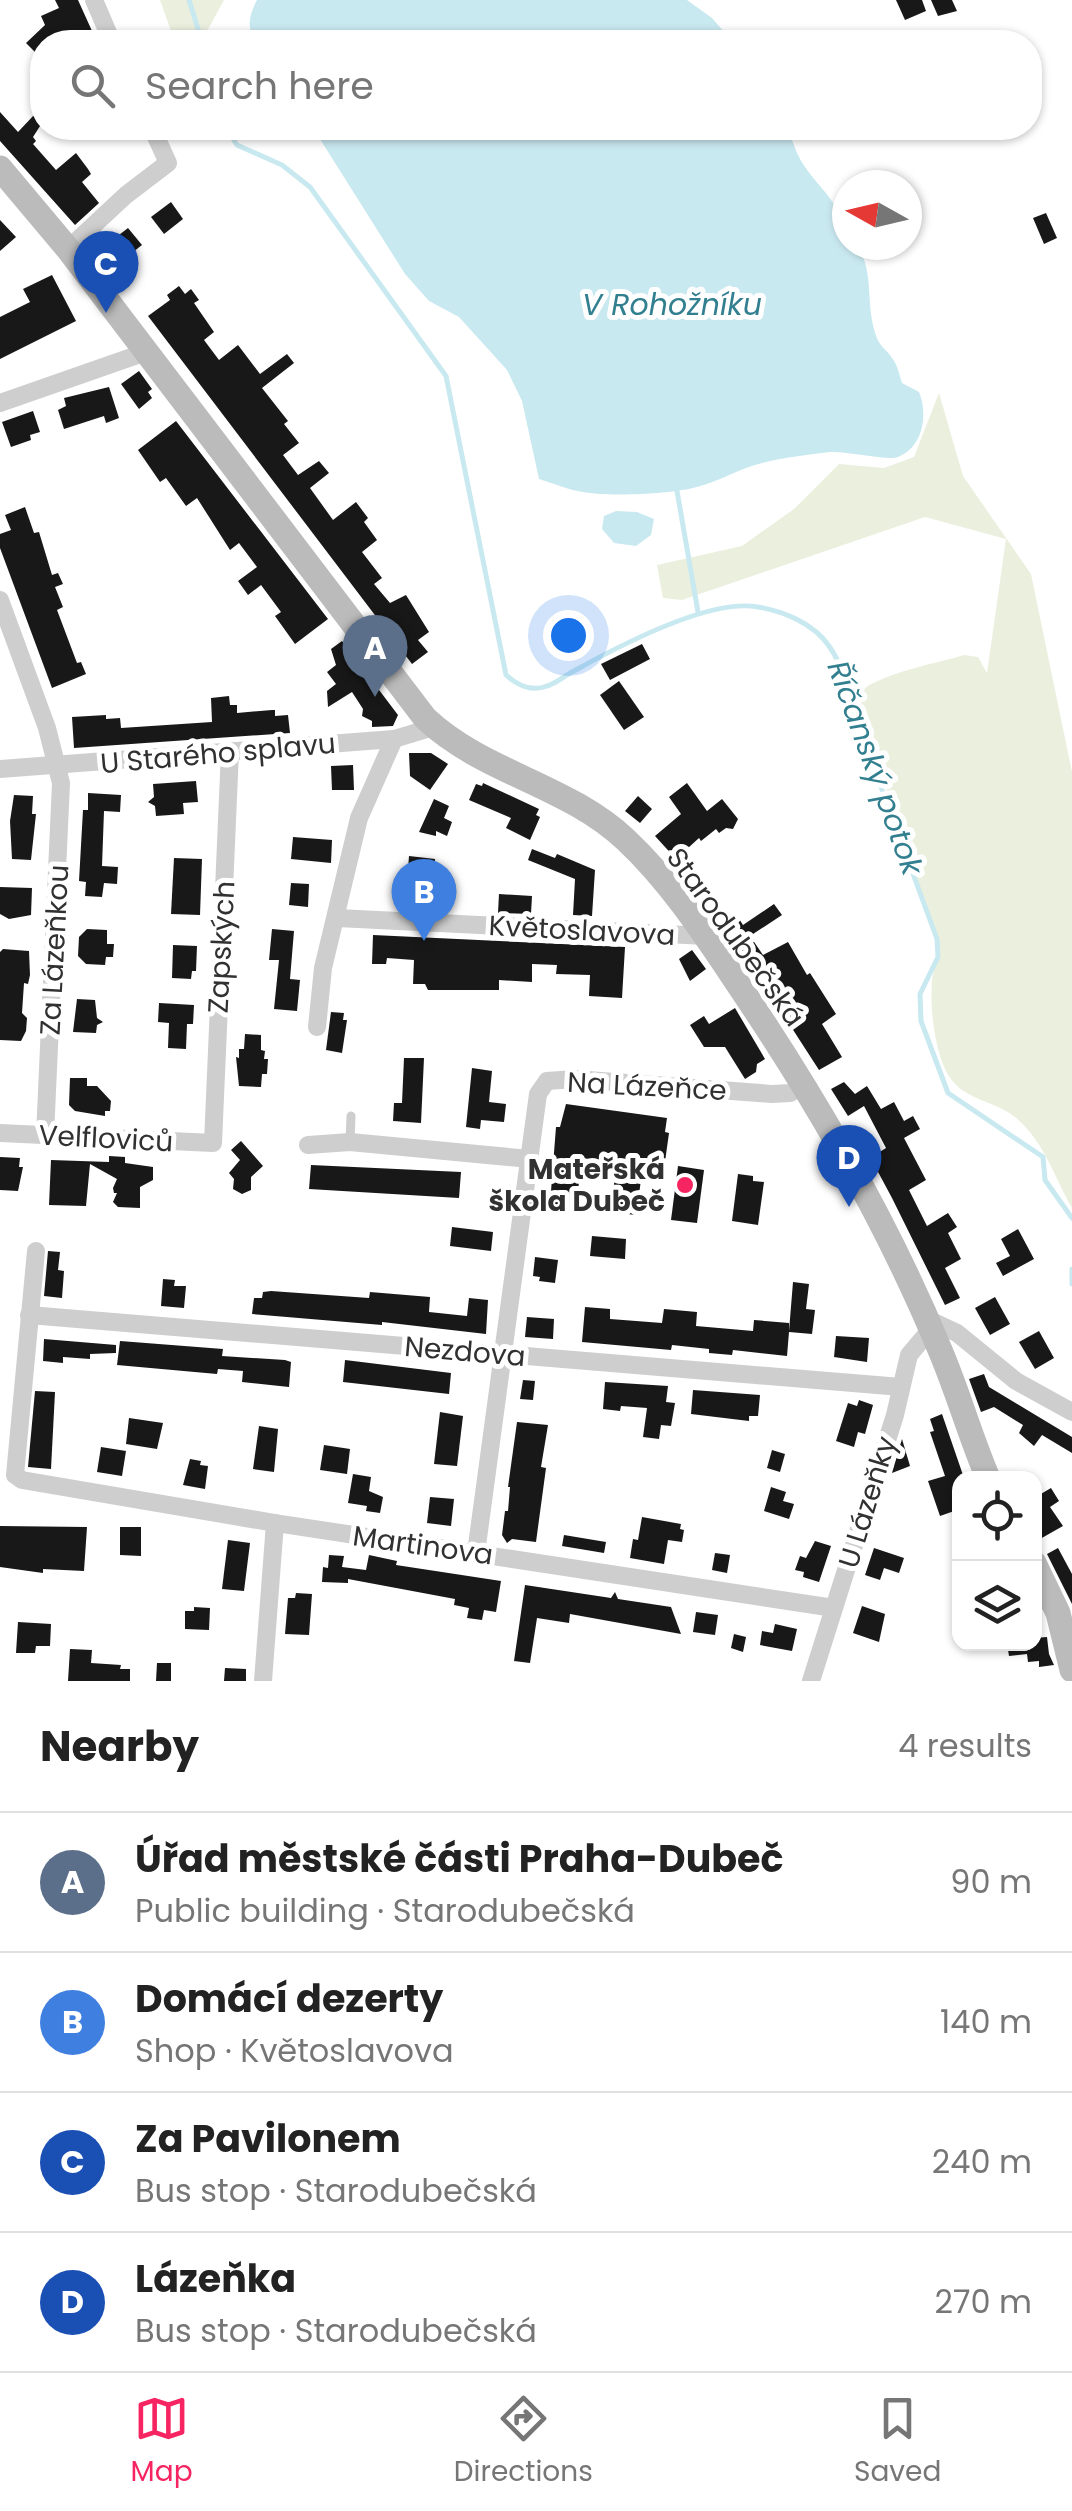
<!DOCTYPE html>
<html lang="en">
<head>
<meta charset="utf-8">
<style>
	:root { --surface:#fff; --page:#f2f2f2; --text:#222; --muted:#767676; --line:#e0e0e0; --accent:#f62561 }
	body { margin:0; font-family:Poppins,sans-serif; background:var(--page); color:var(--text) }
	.controls { position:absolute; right:30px; bottom:30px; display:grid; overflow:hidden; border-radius:20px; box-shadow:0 2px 8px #0004 }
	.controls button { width:90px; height:90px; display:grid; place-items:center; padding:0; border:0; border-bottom:2px solid var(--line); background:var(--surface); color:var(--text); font:50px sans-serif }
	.compass { position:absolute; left:832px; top:170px; width:90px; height:90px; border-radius:50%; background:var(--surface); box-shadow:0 2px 8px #0004; rotate:278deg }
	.you { position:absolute; left:568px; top:635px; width:35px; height:35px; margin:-25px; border:8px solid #fff; border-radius:50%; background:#1a73e8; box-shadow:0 0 0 15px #1a73e833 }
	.badge { display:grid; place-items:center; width:65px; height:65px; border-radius:50%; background:var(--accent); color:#fff; font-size:32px; font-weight:700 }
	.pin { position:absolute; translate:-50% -82px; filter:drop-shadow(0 2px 5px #0008) }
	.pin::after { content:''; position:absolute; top:52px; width:35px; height:30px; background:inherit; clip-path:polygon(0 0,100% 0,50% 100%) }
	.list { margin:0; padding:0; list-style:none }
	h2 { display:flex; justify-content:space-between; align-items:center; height:130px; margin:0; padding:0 40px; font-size:42px }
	h2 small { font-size:32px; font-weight:400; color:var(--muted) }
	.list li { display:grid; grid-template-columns:65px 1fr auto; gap:30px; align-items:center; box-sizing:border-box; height:140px; padding:0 40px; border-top:2px solid var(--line) }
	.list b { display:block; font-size:38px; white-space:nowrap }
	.list p { margin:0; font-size:32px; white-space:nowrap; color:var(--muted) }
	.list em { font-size:32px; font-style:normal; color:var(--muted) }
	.icon { flex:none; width:55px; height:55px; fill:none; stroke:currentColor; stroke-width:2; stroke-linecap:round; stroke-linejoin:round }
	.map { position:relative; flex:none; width:1072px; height:1681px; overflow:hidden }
	.search { position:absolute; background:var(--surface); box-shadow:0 2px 8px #0004; left:30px; right:30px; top:30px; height:110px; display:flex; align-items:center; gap:25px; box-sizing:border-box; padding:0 35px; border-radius:40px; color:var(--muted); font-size:38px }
	.sheet { height:690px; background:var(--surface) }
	nav { display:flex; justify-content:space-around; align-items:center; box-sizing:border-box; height:140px; border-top:2px solid var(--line); background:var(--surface); font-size:28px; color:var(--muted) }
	nav a { display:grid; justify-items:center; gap:5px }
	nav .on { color:var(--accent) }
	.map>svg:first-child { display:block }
	.green { fill:#ebefde }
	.water { fill:#c9e9f0 }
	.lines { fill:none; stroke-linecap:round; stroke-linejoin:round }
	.stream { stroke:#c9e9f0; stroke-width:5 }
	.building { fill:#181818 }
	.lane { stroke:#cecece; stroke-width:9 }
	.street { stroke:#cecece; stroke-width:18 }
	.secondary { stroke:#bbb; stroke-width:25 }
	.poi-dot { fill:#f62561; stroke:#fff; stroke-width:4 }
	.labels { text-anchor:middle; stroke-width:10; stroke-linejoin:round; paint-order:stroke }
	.street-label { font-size:28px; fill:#313131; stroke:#fff }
	.poi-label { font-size:28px; font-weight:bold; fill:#313131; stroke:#fff; text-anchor:end }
	.water-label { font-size:30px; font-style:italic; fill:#327f8f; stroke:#fff }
</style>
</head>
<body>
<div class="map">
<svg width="1072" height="1681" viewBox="0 0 1072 1681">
	<rect width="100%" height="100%" fill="#fff"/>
	<!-- green -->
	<g class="green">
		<polygon points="160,0 224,0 201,42 175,42"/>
		<path d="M939,393l24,83 68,98 41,198v436c-18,-31 -28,-67 -57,-91 -23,-18 -55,-17 -69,-46 -12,-25 -16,-63 -14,-91 2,-14 8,-23 6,-37l-83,-246c18,-23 80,-33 109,-42l14,2 9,16 19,-134 -81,-22 -243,83 -19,-2 -6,-33 85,-19 52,-37 45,-45 45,4 30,-11z"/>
	</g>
	<!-- water -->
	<g class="water">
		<path d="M257,0h430l25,18 21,24h-477c-10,-14 -7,-27 1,-42z"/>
		<path d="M313,128h474c5,11 9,25 16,36 19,29 44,43 44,81h10c17,27 9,54 17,84 5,20 12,18 20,32 4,6 6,16 8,22l17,9c9,21 5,55 -21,65 -11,4 -49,-6 -68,-5 -24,3 -52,6 -75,13 -20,6 -38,17 -58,22 -25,7 -88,10 -114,5 -15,-2 -30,-9 -44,-13l-17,-78 -15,-31 -48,-53 -30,-16 -24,-27z"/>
		<polygon points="616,511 637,512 654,519 651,535 636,546 614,543 602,529 604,516"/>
	</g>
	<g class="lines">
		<!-- stream -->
		<g class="stream">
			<polyline points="189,0 202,42"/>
			<path d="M226,128l11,17 45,20 28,22 136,189 60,299c11,10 26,17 41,11 10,-3 18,-11 27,-15 43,-24 136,-73 184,-64 26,4 56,17 71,39 20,29 22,60 34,92 24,67 50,134 74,201l1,18 -18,37 1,27 27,72 95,64 2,23 27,38"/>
			<polyline points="677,491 698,612"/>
			<polyline points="1072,1269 1072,1284"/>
		</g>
	</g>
	<!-- building -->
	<g class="building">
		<polygon points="55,0 78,0 97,42 71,42 66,31 42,42 36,53 26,43 45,25 41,16 59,8"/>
		<polygon points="896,0 922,0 926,11 905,20"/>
		<polygon points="931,0 952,0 957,11 938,16"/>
		<polygon points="0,112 18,132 34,115 42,123 33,137 36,141 33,144 56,170 76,153 88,169 91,174 82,182 99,203 75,225 0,141"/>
		<polygon points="171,202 183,219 164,234 151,217"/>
		<polygon points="1046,213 1057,238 1044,244 1033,218"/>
		<polygon points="0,220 16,237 0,251"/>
		<polygon points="128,228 142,245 115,266 101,249"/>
		<polygon points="52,275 76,321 0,359 0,317 30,302 23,289"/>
		<polygon points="179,286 185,294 191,289 199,300 194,303 214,332 204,340 219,360 238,345 260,374 287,354 294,363 262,388 288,421 284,424 299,443 283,455 298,475 319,461 329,473 310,488 333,520 356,502 368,518 364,522 377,540 362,552 382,578 374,584 390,603 406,595 429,632 418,640 428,652 412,664 148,316 170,300 167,295"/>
		<polygon points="139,371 152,389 148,392 152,398 139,409 121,384"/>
		<polygon points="109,387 119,418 106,423 104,416 64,429 58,410 66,406 64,398"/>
		<polygon points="33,411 40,432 30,435 31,440 11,447 2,422"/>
		<polygon points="176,421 328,619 295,644 275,616 281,612 261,585 248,595 238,581 257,567 239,543 230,550 197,498 186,506 166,478 160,482 138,450"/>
		<polygon points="25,507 34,533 39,532 52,575 58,573 63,584 55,587 63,607 57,610 77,663 81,662 86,674 52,688 0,548 0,534 11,530 5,515"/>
		<polygon points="342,641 398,715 393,726 372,727 372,721 362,716 363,709 352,692 328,707 327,691 336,684 327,672 336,665 331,649"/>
		<polygon points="642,644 650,659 610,680 601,664"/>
		<polygon points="619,681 644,717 624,730 600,695"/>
		<polygon points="229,696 230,705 237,705 237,713 272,710 275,710 275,716 288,715 290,733 74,748 72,717 106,715 106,719 120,718 121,728 212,722 211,698"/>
		<polygon points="409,753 431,753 448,764 430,790 410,776"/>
		<polygon points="353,765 354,790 332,790 331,766"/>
		<polygon points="196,781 198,802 183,803 184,814 156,816 155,806 148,802 154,797 153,784"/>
		<polygon points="483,783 539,809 536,815 540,817 530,840 506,828 511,818 469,800 476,784 482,786"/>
		<polygon points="687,783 707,811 722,799 738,819 733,829 726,828 719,833 716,829 701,841 699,838 676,859 655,836 681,814 669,797"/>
		<polygon points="88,793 121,795 120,812 104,811 102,866 118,867 117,884 104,883 102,897 85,896 86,882 79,881 83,810 88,810"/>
		<polygon points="14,795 33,796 32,814 36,814 31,860 12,859 10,821"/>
		<polygon points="638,796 652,809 640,823 625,811"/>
		<polygon points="434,799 449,806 444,818 452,822 447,836 436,831 436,836 419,832"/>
		<polygon points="293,837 332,840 331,863 291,859"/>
		<polygon points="532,849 555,858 557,854 595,870 592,916 573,915 575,879 528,860"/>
		<polygon points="409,856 435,859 434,889 442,890 440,910 397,908 398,887 405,887 407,883"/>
		<polygon points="174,858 202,859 200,915 171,914"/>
		<polygon points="291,883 309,884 308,907 289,905"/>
		<polygon points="0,887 32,888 31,915 9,919 0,914"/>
		<polygon points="499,894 532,896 531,914 498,913"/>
		<polygon points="774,904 782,915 750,936 763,955 788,942 807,975 810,973 836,1014 822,1024 842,1057 819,1070 724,923 736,914 743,925"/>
		<polygon points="87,929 107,930 107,944 114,944 113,957 106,957 105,965 86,964 78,956 79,937"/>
		<polygon points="272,929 294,931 290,979 300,980 297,1011 274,1009 279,960 269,960"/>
		<polygon points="373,935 625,947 622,998 589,996 590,975 556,974 557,965 532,964 532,982 499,980 499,990 428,990 425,984 413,984 414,960 387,958 386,964 372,964"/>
		<polygon points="173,945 197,946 196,971 192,971 191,979 172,978"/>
		<polygon points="3,949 29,951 30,975 28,984 24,983 22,1013 27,1018 26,1031 21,1041 0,1040 0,952"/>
		<polygon points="692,950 706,969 690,981 679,959"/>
		<polygon points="77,999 95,1000 97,1018 103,1022 97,1025 96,1033 73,1032"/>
		<polygon points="159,1003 194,1005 193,1024 187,1024 186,1049 168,1048 169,1023 158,1022"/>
		<polygon points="735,1008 765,1059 757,1064 756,1072 745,1079 725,1047 704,1047 690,1025 704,1016 709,1024"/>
		<polygon points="331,1012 344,1013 343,1020 347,1020 342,1053 326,1050"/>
		<polygon points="245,1034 261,1035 261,1050 265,1051 264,1059 268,1059 267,1074 262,1074 261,1087 239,1086 236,1057 239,1058 239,1049 244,1049"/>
		<polygon points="404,1058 424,1058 421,1123 393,1121 394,1103 402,1103"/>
		<polygon points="472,1068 492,1071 489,1102 506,1104 504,1122 481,1120 480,1129 466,1127"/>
		<polygon points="70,1078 87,1078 87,1086 97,1086 111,1101 110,1111 105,1111 105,1116 75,1111 69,1105"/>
		<polygon points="844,1082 855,1094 867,1086 881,1109 894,1102 904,1121 913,1116 920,1129 904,1138 926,1180 909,1190 927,1226 948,1213 957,1227 948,1233 961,1259 945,1268 960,1298 945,1305 892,1198 877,1170 873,1172 867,1160 886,1148 864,1106 848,1116 831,1089"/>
		<polygon points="566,1104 667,1118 665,1132 669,1133 664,1169 643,1166 636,1215 610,1212 617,1163 582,1158 576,1207 550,1204 556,1127 560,1127"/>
		<polygon points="241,1141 263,1166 251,1177 251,1190 242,1194 233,1189 234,1179 229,1173 240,1160 231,1150"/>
		<polygon points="109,1156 125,1157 125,1163 153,1167 153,1180 140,1187 140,1208 118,1207 113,1202 117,1193 114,1193 113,1188 117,1179 90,1164 86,1206 49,1205 51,1160 109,1162"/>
		<polygon points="0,1157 20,1158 19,1167 23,1167 18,1191 0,1190"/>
		<polygon points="311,1165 461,1172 459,1198 309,1189"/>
		<polygon points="678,1166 704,1170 697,1223 671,1220"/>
		<polygon points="738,1174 753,1176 753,1181 764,1182 758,1225 732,1221"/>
		<polygon points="452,1227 493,1232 491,1251 450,1246"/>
		<polygon points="1018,1229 1034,1259 1003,1276 996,1263 1010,1256 1001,1239"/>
		<polygon points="592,1236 626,1239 625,1259 590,1256"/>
		<polygon points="48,1251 60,1252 58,1270 64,1271 62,1298 44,1296"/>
		<polygon points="535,1257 558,1260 555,1283 539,1281 540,1277 533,1276"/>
		<polygon points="163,1279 175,1280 174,1286 186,1286 184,1308 161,1306"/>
		<polygon points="793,1282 809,1284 806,1309 815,1310 812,1334 789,1332 787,1356 733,1350 732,1355 709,1353 709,1349 672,1345 671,1350 582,1342 585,1307 610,1309 610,1319 662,1323 664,1309 697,1312 696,1326 753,1331 754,1320 789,1323 789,1331"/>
		<polygon points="271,1291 369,1298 370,1292 430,1297 429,1312 467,1316 469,1298 488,1300 486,1334 382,1322 382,1325 252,1314 254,1298 262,1298 263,1292"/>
		<polygon points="995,1297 1010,1324 990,1335 975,1308"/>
		<polygon points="527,1317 554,1319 553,1339 525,1337"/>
		<polygon points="1039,1331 1054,1358 1035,1369 1019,1342"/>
		<polygon points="836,1336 869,1338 867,1362 834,1357"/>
		<polygon points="44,1339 116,1345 116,1353 90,1354 90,1359 63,1357 63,1363 43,1361"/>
		<polygon points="120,1341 223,1349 222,1356 285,1360 291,1362 289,1387 242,1382 243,1371 218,1369 217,1374 117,1365"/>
		<polygon points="345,1360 451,1373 449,1394 343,1382"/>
		<polygon points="984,1374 989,1387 1072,1437 1072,1453 1042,1435 1034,1446 1019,1433 1023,1425 994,1407 981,1412 969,1379"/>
		<polygon points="523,1380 535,1381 533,1400 520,1399"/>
		<polygon points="605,1382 668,1386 666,1402 675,1403 671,1426 661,1425 659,1439 643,1437 647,1408 621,1406 620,1411 603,1409"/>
		<polygon points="693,1390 760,1395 758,1416 749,1416 749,1421 691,1414"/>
		<polygon points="35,1391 55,1392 51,1469 28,1467"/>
		<polygon points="859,1400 873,1405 865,1434 858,1432 854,1447 836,1441 848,1403 857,1406"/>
		<polygon points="440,1412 463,1416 457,1466 434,1464"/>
		<polygon points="942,1414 964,1478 960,1478 960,1509 940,1516 928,1481 945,1476 930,1432 934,1431 930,1419"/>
		<polygon points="129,1418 163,1423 157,1449 126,1444"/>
		<polygon points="517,1422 548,1425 541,1467 546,1468 536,1542 512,1539 507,1543 502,1535 505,1511 508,1511 510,1487 508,1487"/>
		<polygon points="259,1426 278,1429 274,1472 253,1469"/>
		<polygon points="902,1439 910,1466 892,1473"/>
		<polygon points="324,1445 350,1449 347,1474 320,1470"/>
		<polygon points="101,1447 126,1451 122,1476 97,1472"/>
		<polygon points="772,1450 785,1454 780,1472 767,1468"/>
		<polygon points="190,1459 201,1461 200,1465 208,1466 205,1489 183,1485"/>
		<polygon points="353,1474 371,1477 369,1491 383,1497 380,1513 366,1511 367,1506 348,1503"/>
		<polygon points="771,1487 786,1492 783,1501 794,1504 789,1519 764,1511"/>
		<polygon points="1051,1488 1059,1501 1050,1507 1063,1526 1040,1539 1034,1530 1034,1498"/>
		<polygon points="430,1497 454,1499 451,1526 427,1523"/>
		<polygon points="642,1517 681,1524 680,1529 684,1530 682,1542 668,1540 664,1564 630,1558 633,1539 638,1540"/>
		<polygon points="0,1526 87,1527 84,1571 43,1569 43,1573 0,1567"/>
		<polygon points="120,1527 141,1527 141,1556 120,1555"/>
		<polygon points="564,1535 606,1542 604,1553 562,1546"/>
		<polygon points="228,1540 250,1543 244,1591 222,1589"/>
		<polygon points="815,1541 831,1546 819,1582 803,1577 804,1572 795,1570 800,1556 806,1558"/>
		<polygon points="874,1548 904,1558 899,1573 884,1568 880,1580 865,1575"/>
		<polygon points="1058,1548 1072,1574 1072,1604 1047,1554"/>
		<polygon points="715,1553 730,1555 727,1573 712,1570"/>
		<polygon points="329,1555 344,1556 342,1567 366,1570 369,1555 397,1561 396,1565 501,1581 496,1612 484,1610 482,1620 467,1618 469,1608 454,1605 455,1599 348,1579 348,1583 322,1582 323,1567 328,1568"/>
		<polygon points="525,1585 611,1598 615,1592 618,1599 671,1607 681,1634 570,1614 569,1623 537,1618 530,1663 514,1661"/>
		<polygon points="296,1593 312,1594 309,1635 285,1634 288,1598 295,1598"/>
		<polygon points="862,1606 885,1614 879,1642 853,1633"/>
		<polygon points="194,1607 210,1608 209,1630 185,1629 185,1611 194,1611"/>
		<polygon points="696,1612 718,1615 715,1635 693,1632"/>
		<polygon points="18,1622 51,1624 50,1646 36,1646 35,1653 16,1653"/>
		<polygon points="775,1624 797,1629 792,1651 760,1645 762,1631 773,1633"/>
		<polygon points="734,1634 746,1637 743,1652 731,1648"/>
		<polygon points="1047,1637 1049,1654 1054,1665 1039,1667 1039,1661 1028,1662 1027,1654 1009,1656 1007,1644 1034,1644 1034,1638"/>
		<polygon points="70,1649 92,1650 91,1663 121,1665 120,1669 130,1669 130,1681 68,1681"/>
		<polygon points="157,1663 171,1663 171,1681 156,1681"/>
		<polygon points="225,1668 246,1669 246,1681 224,1681"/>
	</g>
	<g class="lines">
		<!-- lane -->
		<polyline class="lane" points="350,1142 351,1116"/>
		<!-- street -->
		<g class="street">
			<polyline points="94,0 112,42"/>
			<polyline points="68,249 126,195 168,163 152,128"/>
			<polyline points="0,403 146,352"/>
			<polyline points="0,600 47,728 61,783 45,1135"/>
			<polyline points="0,769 394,739 434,727"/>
			<polyline points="337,918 706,936"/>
			<polyline points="317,1027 323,968 359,818 394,739"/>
			<polyline points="0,1133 213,1143 230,751"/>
			<polyline points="308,1145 350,1142 530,1159"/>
			<polyline points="36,1251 15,1475 22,1480 275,1523 834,1608"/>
			<polyline points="29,1315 901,1387"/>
			<polyline points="927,1319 957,1333 1016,1381 1072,1412"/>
			<polyline points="476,1553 538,1094 547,1081 575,1079 772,1094 790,1093 803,1086"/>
			<polyline points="263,1681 275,1523"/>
			<polyline points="811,1681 895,1415 909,1355 925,1336 933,1332"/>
		</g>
		<!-- secondary -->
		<g class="secondary">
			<path d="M0,168l68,81 357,469c58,55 143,67 201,122 46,43 81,98 116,150 76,113 146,234 198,360 18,42 30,86 48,128"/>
			<polyline points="1034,1563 1058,1613 1072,1670"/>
		</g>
	</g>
	<!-- markers -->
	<circle class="poi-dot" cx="685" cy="1185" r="10"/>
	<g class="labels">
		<!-- street labels -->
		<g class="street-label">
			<text transform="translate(218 753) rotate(-5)" y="10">U Starého splavu</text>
			<text transform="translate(582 930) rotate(3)" y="10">Květoslavova</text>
			<text transform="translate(736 937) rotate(54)" y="10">Starodubečská</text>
			<text transform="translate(221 947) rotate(-87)" y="10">Zapských</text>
			<text transform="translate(54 950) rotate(-87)" y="10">Za Lázeňkou</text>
			<text transform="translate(647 1086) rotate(3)" y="10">Na Lázeňce</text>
			<text transform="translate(106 1138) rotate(3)" y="10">Velfloviců</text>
			<text transform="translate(465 1351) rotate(5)" y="10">Nezdova</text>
			<text transform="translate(867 1502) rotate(-73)" y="10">U Lázeňky</text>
			<text transform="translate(423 1545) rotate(8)" y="10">Martinova</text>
		</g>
		<!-- poi labels -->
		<g class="poi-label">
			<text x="665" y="1179">Mateřská<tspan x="665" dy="32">škola Dubeč</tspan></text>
		</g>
		<!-- water labels -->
		<g class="water-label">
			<text x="672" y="315">V Rohožníku</text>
			<text transform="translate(875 768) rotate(70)" y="10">Říčanský potok</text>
		</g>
	</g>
</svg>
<div class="controls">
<button><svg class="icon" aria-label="locate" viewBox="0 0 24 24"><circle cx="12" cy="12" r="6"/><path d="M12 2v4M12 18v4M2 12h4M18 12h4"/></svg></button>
<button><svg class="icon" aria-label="layers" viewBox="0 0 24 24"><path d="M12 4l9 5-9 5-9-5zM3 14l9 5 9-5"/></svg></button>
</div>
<svg class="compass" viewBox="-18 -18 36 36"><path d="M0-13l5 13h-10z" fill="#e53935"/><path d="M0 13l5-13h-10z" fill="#767676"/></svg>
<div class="you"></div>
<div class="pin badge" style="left:375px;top:697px;background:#5c6f8a">A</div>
<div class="pin badge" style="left:424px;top:941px;background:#3f7fe0">B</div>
<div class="pin badge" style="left:106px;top:313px;background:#1a4fb4">C</div>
<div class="pin badge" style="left:849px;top:1207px;background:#1a4fb4">D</div>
<div class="search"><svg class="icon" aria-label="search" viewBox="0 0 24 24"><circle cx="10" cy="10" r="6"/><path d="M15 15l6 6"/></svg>Search here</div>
</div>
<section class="sheet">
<h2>Nearby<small>4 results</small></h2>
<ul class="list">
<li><span class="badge" style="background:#5c6f8a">A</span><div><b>Úřad městské části Praha-Dubeč</b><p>Public building · Starodubečská</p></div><em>90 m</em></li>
<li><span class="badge" style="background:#3f7fe0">B</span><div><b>Domácí dezerty</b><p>Shop · Květoslavova</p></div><em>140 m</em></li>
<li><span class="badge" style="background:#1a4fb4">C</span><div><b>Za Pavilonem</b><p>Bus stop · Starodubečská</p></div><em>240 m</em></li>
<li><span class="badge" style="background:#1a4fb4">D</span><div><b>Lázeňka</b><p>Bus stop · Starodubečská</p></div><em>270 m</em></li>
</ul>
</section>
<nav>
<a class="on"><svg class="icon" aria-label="map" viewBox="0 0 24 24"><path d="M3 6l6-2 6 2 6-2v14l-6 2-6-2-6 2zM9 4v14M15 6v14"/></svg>Map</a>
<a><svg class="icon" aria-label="directions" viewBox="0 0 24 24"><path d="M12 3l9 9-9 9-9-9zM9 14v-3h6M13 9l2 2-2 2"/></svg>Directions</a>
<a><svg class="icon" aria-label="saved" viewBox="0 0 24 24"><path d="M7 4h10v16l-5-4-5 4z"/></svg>Saved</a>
</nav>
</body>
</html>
